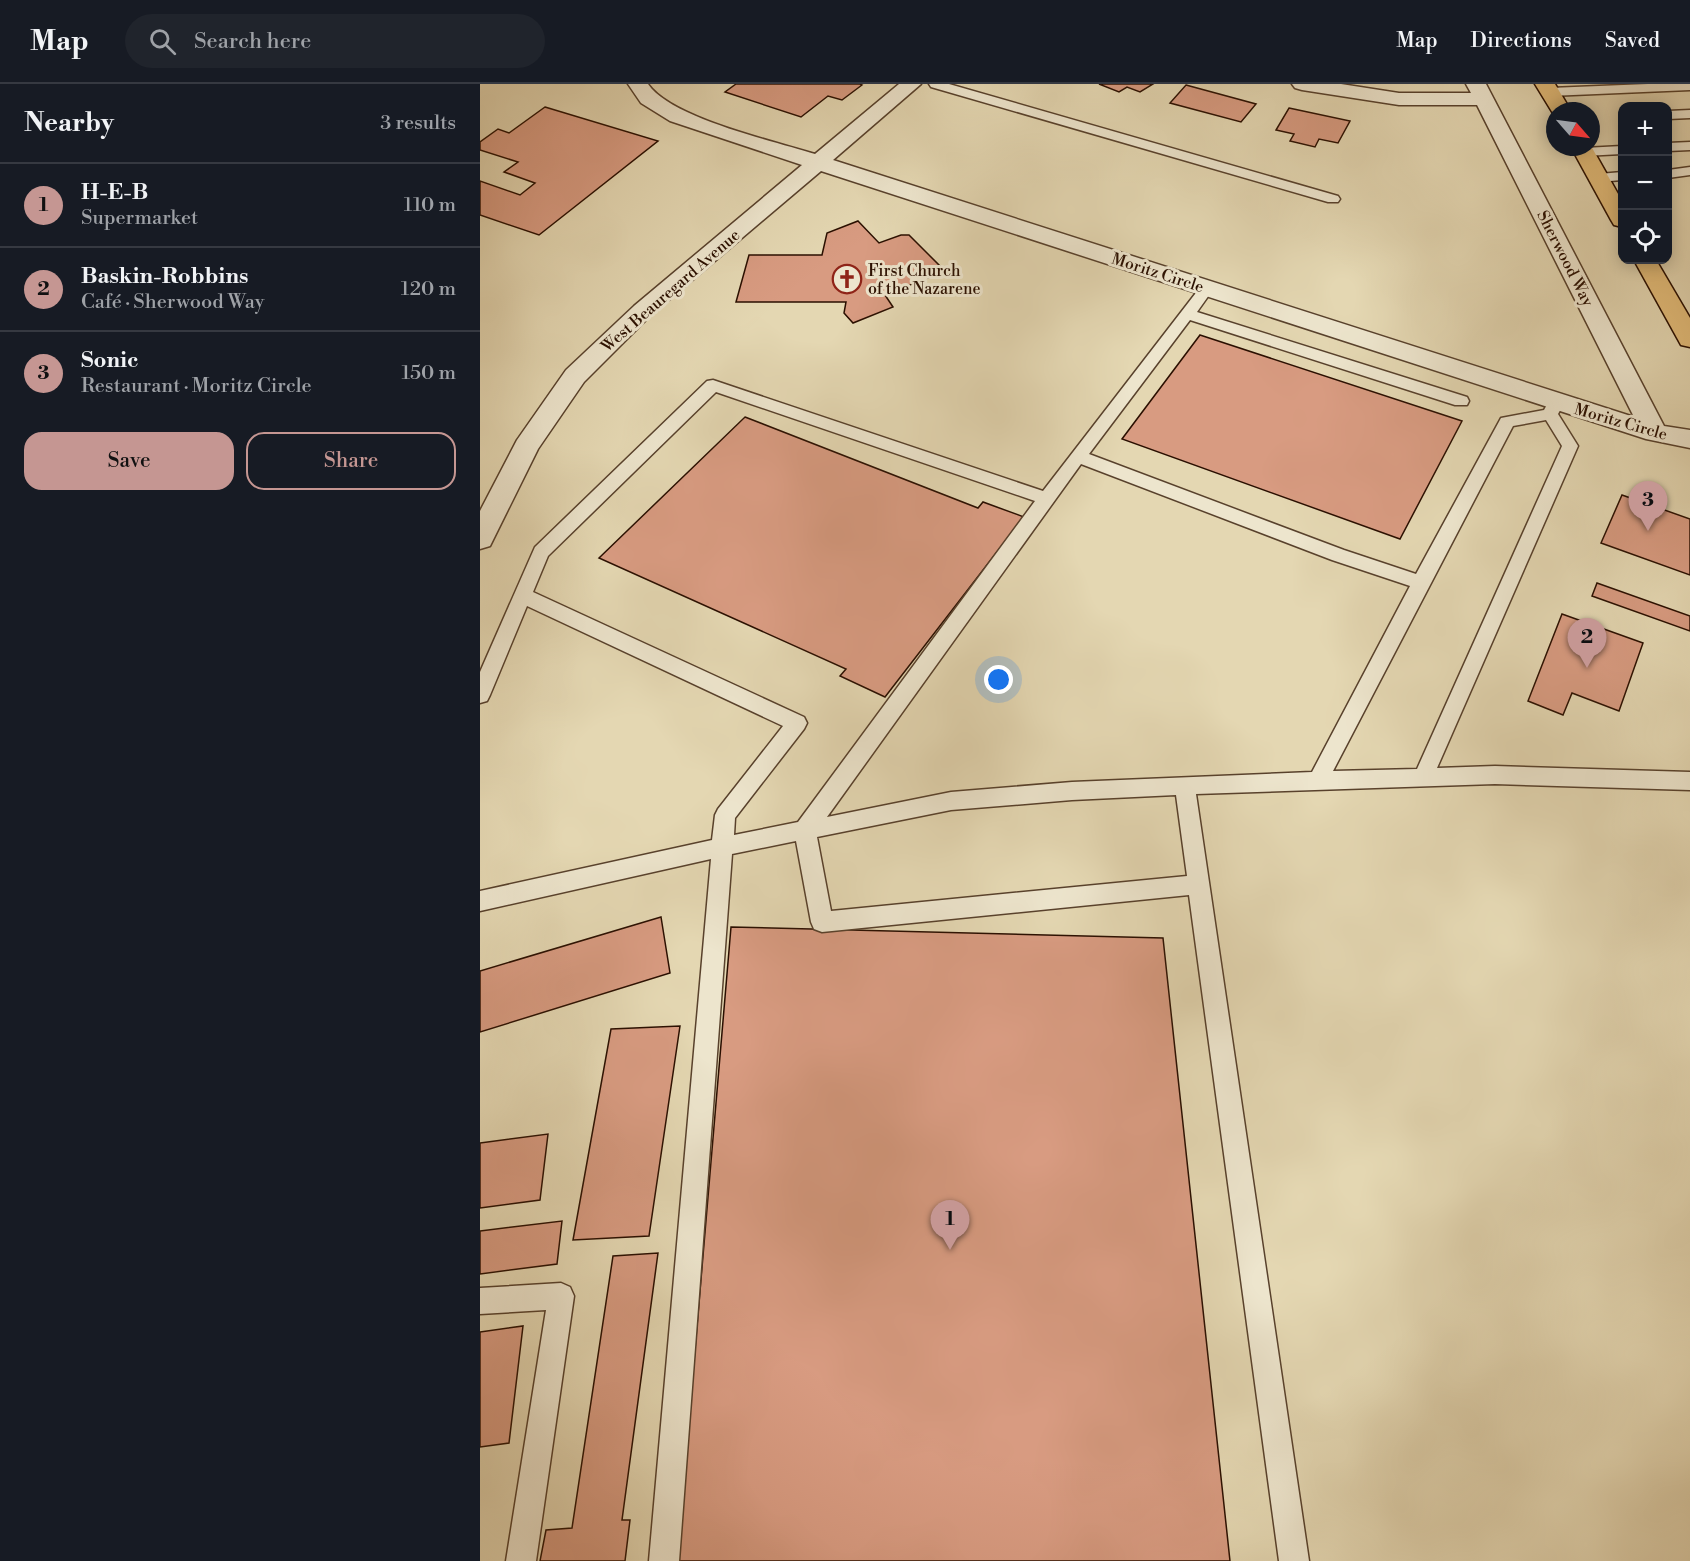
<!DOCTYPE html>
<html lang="en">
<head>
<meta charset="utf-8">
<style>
	:root { --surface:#171b24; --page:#20242c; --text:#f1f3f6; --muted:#9ea1a6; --line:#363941; --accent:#c59692 }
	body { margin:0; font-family:"Libre Bodoni",serif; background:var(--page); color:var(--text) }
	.controls { position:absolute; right:18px; top:18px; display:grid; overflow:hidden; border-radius:12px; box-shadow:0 3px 15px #0003 }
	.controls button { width:54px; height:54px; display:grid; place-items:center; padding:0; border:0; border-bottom:2px solid var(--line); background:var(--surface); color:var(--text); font:30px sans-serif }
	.compass { position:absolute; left:1066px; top:18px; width:54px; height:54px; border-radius:50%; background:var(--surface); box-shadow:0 3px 15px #0003; rotate:118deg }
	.you { position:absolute; left:519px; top:596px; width:21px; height:21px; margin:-15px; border:4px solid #fff; border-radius:50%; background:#1a73e8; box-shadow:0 0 0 9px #1a73e833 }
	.badge { display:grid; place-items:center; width:39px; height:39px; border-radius:50%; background:var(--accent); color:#111; font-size:20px; font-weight:700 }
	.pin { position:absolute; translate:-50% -50px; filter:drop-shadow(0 2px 3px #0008) }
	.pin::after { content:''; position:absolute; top:32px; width:21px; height:18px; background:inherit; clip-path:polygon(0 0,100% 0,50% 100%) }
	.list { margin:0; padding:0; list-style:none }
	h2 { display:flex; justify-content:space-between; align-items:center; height:78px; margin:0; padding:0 24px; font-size:26px }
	h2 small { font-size:20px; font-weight:400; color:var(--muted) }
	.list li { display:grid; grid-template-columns:39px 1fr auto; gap:18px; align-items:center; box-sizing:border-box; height:84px; padding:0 24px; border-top:2px solid var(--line) }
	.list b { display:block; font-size:22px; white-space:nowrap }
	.list p { margin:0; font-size:20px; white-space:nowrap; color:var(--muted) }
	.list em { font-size:20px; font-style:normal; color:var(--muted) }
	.actions { display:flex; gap:12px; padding:18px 24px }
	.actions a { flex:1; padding:14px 0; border:2px solid var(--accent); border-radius:18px; text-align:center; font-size:21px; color:var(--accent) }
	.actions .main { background:var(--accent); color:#111 }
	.icon { flex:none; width:33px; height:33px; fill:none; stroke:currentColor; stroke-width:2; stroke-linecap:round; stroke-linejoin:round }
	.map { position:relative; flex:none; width:1210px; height:1477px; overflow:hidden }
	header { display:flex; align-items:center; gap:36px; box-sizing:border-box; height:84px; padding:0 30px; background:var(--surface); border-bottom:2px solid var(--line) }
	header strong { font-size:28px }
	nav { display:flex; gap:33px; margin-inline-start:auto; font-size:21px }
	.search { width:420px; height:54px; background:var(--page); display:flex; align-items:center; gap:15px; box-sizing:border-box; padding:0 21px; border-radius:33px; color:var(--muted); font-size:22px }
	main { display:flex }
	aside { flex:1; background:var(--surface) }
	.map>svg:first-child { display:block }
	.building { fill:#d89b81; stroke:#2a0f00; stroke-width:1.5 }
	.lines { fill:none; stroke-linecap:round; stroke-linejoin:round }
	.lane-casing { stroke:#58412c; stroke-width:3 }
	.street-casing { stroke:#58412c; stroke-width:3 }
	.primary-casing { stroke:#2a0f00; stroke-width:3 }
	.lane { fill:#ede5cd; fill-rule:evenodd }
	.street { fill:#ede5cd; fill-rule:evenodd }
	.primary { fill:#e2bc79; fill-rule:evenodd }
	.labels { text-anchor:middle; stroke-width:6; stroke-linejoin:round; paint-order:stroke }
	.far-street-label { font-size:16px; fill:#2a0f00; stroke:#ede5cd }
	.far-poi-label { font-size:16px; fill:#2a0f00; stroke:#ede5cd; text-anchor:start }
</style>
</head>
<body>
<header>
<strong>Map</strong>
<div class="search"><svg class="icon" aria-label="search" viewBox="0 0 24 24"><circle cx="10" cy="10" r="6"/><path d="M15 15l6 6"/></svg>Search here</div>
<nav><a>Map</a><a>Directions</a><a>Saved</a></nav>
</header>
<main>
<aside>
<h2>Nearby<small>3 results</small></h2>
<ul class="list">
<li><span class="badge">1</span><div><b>H-E-B</b><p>Supermarket</p></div><em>110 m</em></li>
<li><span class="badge">2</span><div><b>Baskin-Robbins</b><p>Café · Sherwood Way</p></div><em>120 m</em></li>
<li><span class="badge">3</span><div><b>Sonic</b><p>Restaurant · Moritz Circle</p></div><em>150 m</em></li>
</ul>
<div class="actions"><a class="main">Save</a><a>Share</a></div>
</aside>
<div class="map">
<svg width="1210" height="1477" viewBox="0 0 1210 1477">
	<rect width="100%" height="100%" fill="#e4d7b2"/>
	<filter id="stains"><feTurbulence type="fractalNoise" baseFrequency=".00333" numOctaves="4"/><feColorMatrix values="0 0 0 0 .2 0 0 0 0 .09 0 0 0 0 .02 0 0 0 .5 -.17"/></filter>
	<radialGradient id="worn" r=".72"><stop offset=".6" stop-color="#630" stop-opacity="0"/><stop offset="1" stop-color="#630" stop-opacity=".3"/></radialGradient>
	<!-- building -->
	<g class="building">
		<polygon points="256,0 380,0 382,1 362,16 348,12 321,33 245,8"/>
		<polygon points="619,0 673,0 660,8 647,3 639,8"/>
		<polygon points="706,1 776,20 761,38 690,19"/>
		<polygon points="65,23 178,57 59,151 0,131 0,97 40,111 55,99 24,88 38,78 0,66 0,58 18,45 29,49"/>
		<polygon points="809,24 870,37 858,59 839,55 835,63 810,57 814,50 796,46"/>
		<polygon points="378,137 399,159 421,151 429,151 465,187 405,211 413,223 373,239 364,229 366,218 256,218 269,171 342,171 347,149"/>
		<polygon points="720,251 982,337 920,455 642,355"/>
		<polygon points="265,333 498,424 503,418 544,433 405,613 360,592 366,585 119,474"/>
		<polygon points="1142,411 1210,435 1210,491 1121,459"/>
		<polygon points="1117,499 1210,532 1210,547 1112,512"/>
		<polygon points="1082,530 1163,559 1139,627 1092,609 1083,631 1048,617"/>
		<polygon points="181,833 190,889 0,948 0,887"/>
		<polygon points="251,843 683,854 750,1477 197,1477"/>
		<polygon points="200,942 169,1152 93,1156 131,945"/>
		<polygon points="68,1050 60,1116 0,1124 0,1059"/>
		<polygon points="82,1137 77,1180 0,1190 0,1147"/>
		<polygon points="178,1169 142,1436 150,1436 145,1477 60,1477 66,1446 92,1444 133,1172"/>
		<polygon points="43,1242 29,1359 0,1363 0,1248"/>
	</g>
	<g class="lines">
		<!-- lane casing -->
		<g class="lane-casing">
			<g id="lane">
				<polygon points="449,0 469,0 858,112 860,115 858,118 848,118 451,3"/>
				<polygon points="1168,0 1210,0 1210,6 1070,12 1064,8 1070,4"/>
				<polygon points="1210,26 1210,34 1188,35 1188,27"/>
				<polygon points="1210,58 1210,66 1188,67 1188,59"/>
				<polygon points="1142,62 1142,70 1104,72 1097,68 1104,64"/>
				<polygon points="1210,83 1210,91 1188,94 1188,86"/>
				<polygon points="1142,88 1142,96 1119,98 1112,94 1119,90"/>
				<path d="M727,199l7,5 -17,24 270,85 2,4 -2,4h-12l-265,-85 -101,134 255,96 72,24 85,-156 43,-8 6,-11h12l2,4 -6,11 20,32 -141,322 58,-2 195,6v18l-195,-6 -299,10 113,767h-30l-90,-666 -367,37 -8,-3 -3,-7 -15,-81 -64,13 -53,707h-30l62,-702 -231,52v-20l232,-51 3,-25 3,-6 65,-83 -256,-120 -37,89 -3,6 -7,2v-31l55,-125 172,-166 6,-1 330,111 159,-206zM236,308l319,109 -237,321 -64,13 1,-17 69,-89 3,-6 -3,-6 -271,-125 15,-36zM1066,336l16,26 -145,323 -84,2 180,-345zM601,380l251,96 78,26 -98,186 -240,10 -121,10 -124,25zM696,711l11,81 -356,35 -14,-74 134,-27 121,-10z"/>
				<polygon points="81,1199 90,1203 94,1212 56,1477 26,1477 66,1226 0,1230 0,1204"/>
			</g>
		</g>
		<!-- street casing -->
		<g class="street-casing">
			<path id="street" d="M148,0h20c23,34 125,57 167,70l84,-70h22l-88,76 801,257 -157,-312h-78l-97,-15 -7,-2 -3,-4h49l58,9h72l-5,-9h20l178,342 26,4v18l-44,-9 -825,-268 -171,145 -66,66 -46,67 -48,97 -10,3v-38l37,-71 49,-70 68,-64 168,-141 -132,-44 -29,-18z"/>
		</g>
		<!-- primary casing -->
		<g class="primary-casing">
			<g id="primary">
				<polygon points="1055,0 1075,0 1091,27 1075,27 1074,31"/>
				<polygon points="1111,62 1142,117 1142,143 1134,141 1131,136 1091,63"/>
				<polygon points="1154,176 1176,176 1210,234 1210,263 1201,261"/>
			</g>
		</g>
		<!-- lane -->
		<use href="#lane" class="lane"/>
		<!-- street -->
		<use href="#street" class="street"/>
		<!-- primary -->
		<use href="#primary" class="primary"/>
	</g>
	<!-- icons -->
	<defs>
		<g id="church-ring" transform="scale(1.5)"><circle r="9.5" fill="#ede5cd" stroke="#8f2418" stroke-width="1.5"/><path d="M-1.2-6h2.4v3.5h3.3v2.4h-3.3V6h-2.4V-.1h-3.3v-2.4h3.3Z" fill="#8f2418"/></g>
	</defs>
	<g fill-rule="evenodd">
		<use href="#church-ring" x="367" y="195"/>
	</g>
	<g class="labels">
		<!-- far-street labels -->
		<g class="far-street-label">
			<text transform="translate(1086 174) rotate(63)" y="6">Sherwood Way</text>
			<text transform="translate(678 188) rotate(18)" y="6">Moritz Circle</text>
			<text transform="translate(190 206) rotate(-41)" y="6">West Beauregard Avenue</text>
			<text transform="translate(1141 337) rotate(16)" y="6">Moritz Circle</text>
		</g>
		<!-- far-poi labels -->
		<g class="far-poi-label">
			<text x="388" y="192">First Church<tspan x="388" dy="18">of the Nazarene</tspan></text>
		</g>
	</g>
	<rect width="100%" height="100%" filter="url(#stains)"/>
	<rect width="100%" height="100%" fill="url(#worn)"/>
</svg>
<div class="controls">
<button>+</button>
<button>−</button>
<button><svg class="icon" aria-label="locate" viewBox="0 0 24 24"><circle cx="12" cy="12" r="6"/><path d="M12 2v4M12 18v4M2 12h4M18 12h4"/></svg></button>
</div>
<svg class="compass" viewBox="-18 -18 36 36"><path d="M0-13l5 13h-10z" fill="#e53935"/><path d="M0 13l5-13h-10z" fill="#9ea1a6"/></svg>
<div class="you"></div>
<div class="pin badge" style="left:470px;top:1166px">1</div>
<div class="pin badge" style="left:1107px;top:584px">2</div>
<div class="pin badge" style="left:1168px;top:447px">3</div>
</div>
</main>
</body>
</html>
